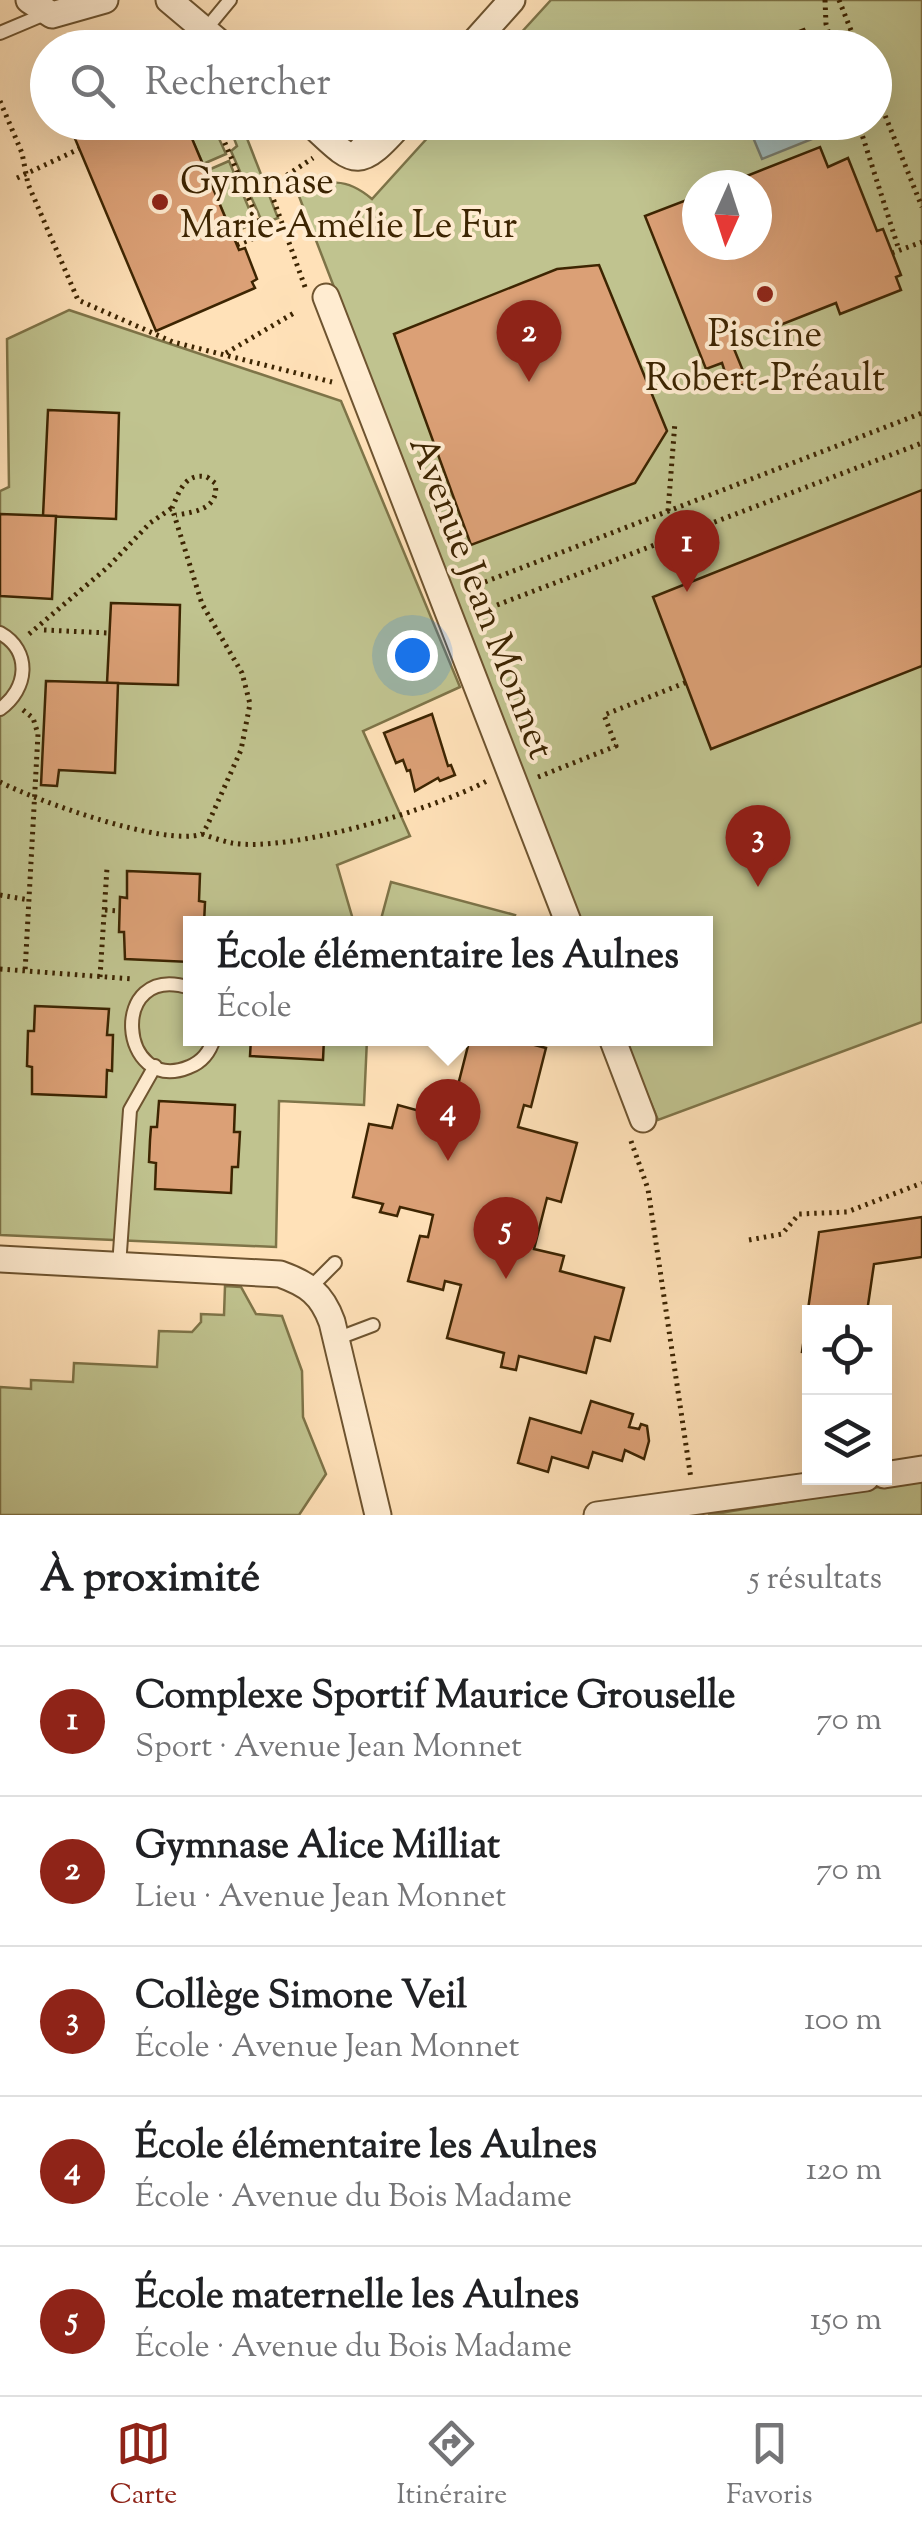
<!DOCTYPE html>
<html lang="fr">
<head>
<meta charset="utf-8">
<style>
	:root { --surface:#fff; --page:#f2f2f2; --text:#202124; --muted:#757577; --line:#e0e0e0; --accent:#8f2418 }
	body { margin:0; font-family:"Sorts Mill Goudy",serif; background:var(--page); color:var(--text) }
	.controls { position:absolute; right:30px; bottom:30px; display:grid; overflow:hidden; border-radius:0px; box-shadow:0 10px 40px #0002 }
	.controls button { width:90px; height:90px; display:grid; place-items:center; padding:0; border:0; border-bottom:2px solid var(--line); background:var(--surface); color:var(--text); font:50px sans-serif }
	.compass { position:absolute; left:682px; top:170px; width:90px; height:90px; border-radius:50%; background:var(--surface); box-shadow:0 10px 40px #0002; rotate:183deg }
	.you { position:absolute; left:412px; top:655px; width:35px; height:35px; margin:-25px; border:8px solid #fff; border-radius:50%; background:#1a73e8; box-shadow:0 0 0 15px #1a73e833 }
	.badge { display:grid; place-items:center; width:65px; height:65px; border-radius:50%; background:var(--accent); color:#fff; font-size:32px; font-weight:700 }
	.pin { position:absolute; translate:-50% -82px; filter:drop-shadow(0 2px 5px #0008) }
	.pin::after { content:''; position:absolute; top:52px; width:35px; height:30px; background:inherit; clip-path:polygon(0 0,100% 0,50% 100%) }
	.popup { position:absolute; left:183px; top:916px; width:530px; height:130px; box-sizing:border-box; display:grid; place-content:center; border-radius:0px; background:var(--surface); filter:drop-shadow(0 2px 8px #0005); font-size:32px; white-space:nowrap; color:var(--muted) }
	.popup b { font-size:38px; color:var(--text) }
	.popup::after { content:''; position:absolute; left:50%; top:100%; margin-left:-20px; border:20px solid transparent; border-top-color:var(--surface) }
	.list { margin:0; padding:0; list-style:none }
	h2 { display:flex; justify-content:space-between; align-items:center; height:130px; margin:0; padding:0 40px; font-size:42px }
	h2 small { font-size:32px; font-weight:400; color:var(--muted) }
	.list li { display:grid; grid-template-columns:65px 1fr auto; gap:30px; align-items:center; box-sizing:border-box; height:150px; padding:0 40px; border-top:2px solid var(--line) }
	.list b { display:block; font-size:38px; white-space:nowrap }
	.list p { margin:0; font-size:32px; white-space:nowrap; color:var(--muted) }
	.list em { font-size:32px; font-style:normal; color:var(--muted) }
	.icon { flex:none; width:55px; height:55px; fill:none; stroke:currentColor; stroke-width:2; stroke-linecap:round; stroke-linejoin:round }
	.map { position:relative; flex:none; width:922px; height:1515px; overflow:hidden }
	.search { position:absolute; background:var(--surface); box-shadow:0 10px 40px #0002; left:30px; right:30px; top:30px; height:110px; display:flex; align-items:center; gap:25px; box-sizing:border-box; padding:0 35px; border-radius:55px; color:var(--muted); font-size:38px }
	.sheet { height:880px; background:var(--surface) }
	nav { display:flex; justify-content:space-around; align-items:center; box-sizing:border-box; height:140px; border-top:2px solid var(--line); background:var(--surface); font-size:28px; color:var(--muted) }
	nav a { display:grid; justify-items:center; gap:5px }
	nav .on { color:var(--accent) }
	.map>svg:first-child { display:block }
	.green { fill:#c0c38f; stroke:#7e7448; stroke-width:2.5; fill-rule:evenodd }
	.water { fill:#a4bbb9; stroke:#7b7f70; stroke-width:2.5 }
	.building { fill:#dba076; stroke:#3d2502; stroke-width:2.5 }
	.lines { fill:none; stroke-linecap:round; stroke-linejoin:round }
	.service-casing { stroke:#6e5430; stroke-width:16 }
	.minor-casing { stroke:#6e5430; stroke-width:29 }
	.path { stroke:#3d2502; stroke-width:5; stroke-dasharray:2.5 5; stroke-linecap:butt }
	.service { stroke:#ffecd1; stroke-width:12 }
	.minor { stroke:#ffecd1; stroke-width:25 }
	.poi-dot { fill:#8f2418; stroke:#ffecd1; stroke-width:4 }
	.labels { text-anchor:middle; stroke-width:8; stroke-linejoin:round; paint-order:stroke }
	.poi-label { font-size:38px; fill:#3d2502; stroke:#ffecd1; text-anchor:start }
	.street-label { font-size:38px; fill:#3d2502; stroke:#ffecd1 }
</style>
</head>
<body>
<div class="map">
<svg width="922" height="1515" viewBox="0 0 922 1515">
	<rect width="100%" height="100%" fill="#ffe1b8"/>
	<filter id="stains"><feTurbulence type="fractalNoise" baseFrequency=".002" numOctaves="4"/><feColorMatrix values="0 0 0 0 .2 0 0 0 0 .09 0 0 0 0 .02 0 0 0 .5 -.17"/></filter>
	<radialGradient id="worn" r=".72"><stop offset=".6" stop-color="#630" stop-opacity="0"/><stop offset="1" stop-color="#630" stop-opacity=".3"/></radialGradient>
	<!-- green -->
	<g class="green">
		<path d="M551,0h371v1022l-264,98 -34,-81 82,-1v-114l-127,-1 -282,-732c32,-10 48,-15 75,8l69,-76 433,-1v-74l-366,-1zM697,185h60v60h-60z"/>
		<polygon points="185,123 212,123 226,154 203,164"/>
		<polygon points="228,123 241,123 278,218 263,224 231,151 237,146"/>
		<polygon points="229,161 255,223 232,233 206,171"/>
		<polygon points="69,310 341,401 460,687 363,731 410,836 337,865 354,923 190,924 190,1038 367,1039 364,1105 279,1101 276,1247 0,1235 0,491 9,487 7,339"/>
		<polygon points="391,882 515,915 512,923 380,923"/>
		<polygon points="225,1286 241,1287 256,1314 282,1316 302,1371 303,1417 326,1474 299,1515 0,1515 0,1387 31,1389 31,1380 73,1382 74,1363 157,1367 159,1331 192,1332 201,1322 201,1314 224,1315"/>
		<polygon points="922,1480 922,1515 708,1515"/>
	</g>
	<!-- water -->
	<polygon class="water" points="747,123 800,123 803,130 813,127 817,137 762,159"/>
	<!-- building -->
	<g class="building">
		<polygon points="804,29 812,48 788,48 784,37"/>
		<polygon points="148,36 153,48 122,48"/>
		<polygon points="68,122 185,122 239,250 245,248 257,279 252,282 255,288 156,331"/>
		<polygon points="820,147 828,167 848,158 877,231 883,229 901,275 896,277 901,290 840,314 836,303 732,344 748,383 721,393 715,376 725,372 722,363 706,369 645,216 697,196 697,245 757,245 757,185 724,185"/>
		<polygon points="599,265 667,431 635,483 471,545 394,334 557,269"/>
		<polygon points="48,410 119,413 116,519 43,516"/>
		<polygon points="922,490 922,666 711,749 653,597"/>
		<polygon points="0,514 56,516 52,599 0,596"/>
		<polygon points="111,603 180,605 178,685 107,683"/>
		<polygon points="46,681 118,683 115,773 59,770 57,786 41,785"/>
		<polygon points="432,714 448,766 451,765 455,775 440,781 438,778 415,791 410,770 407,771 403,760 396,763 384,733"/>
		<polygon points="127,871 200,874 199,901 205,902 204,924 190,924 190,962 125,959 124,932 119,932 120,897 127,898"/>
		<polygon points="35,1006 109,1009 107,1035 113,1035 112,1071 107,1070 106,1097 32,1094 32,1067 27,1066 28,1031 34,1031"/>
		<polygon points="251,1038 324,1038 323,1060 250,1056"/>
		<polygon points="470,1038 508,1038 546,1048 531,1107 524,1105 518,1127 577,1143 561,1202 547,1198 534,1249 564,1256 560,1271 624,1288 610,1341 595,1337 586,1373 519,1356 516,1370 501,1367 504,1353 447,1338 461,1285 445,1281 443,1290 408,1281 420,1236 428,1237 433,1215 400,1207 397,1216 380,1212 383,1204 353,1197 369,1124 392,1128 398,1105 420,1111 427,1128 453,1136 465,1090 457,1089"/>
		<polygon points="159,1101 235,1105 234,1132 240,1132 238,1167 232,1167 231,1193 155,1189 156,1163 149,1162 150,1140 151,1127 157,1127"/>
		<polygon points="922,1217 922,1257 874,1264 867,1312 810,1312 810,1353 802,1352 819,1232"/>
		<polygon points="591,1401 633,1414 629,1427 639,1429 641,1424 647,1426 649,1441 644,1459 625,1450 622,1461 593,1452 588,1468 552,1457 548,1472 518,1463 530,1418 581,1433"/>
	</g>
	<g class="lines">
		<!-- service casing -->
		<g class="service-casing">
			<g id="service">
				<polyline points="206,29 230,0"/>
				<polyline points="0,33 45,14"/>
				<polyline points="348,155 377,122"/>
				<path d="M0,633c32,18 28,56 0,76"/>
				<path d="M190,988c-83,-27 -71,108 -1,79 13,-5 21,-15 25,-29"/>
				<polyline points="119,1266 130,1110 155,1066"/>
				<polyline points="311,1287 335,1263"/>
				<polyline points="336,1339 373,1325"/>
			</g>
		</g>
		<!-- minor casing -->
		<g class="minor-casing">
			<g id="minor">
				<polyline points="29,0 52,15 105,0"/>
				<polyline points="169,0 226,48"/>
				<polyline points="469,48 512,0"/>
				<path d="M309,122c46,43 48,51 93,0"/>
				<polyline points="326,297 569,924"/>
				<polyline points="612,1038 643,1119"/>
				<path d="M0,1259l280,15c28,10 42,20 52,48l46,193"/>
				<polyline points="884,1475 922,1469"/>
				<polyline points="597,1515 866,1478"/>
			</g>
		</g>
		<!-- path -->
		<g class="path">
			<polyline points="825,0 826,24 833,48"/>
			<polyline points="839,0 858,48"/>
			<polyline points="874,88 922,207"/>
			<polyline points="0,101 22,153 28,184 78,300 173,342 332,382"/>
			<polyline points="216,122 260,225"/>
			<polyline points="858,122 899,250"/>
			<polyline points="17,178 79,149"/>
			<polyline points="237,245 264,234"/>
			<polyline points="892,253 922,242"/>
			<polyline points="305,287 269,187 313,158"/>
			<polyline points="226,353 294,313"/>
			<polyline points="668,511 675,422"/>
			<polyline points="464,590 922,413"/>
			<polyline points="476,613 922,443"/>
			<polyline points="44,630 109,633"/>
			<polyline points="29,634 108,567 150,523 172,508"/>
			<polyline points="23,710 33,718 38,734 25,972"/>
			<polyline points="538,777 616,746 604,715 687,682"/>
			<path d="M0,782c37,19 165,65 202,52l5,-8 34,-76 9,-46 -8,-31 -40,-69 -30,-96c7,-16 13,-36 35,-31l8,6c5,25 -19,29 -39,32"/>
			<path d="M202,834c9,3 20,7 30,9 58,10 202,-34 255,-62"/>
			<polyline points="0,895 29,900"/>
			<polyline points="105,910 119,911"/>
			<polyline points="0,969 133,979"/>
			<polyline points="100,977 107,868"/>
			<polyline points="631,1141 648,1189 691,1479"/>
			<polyline points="749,1240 782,1234 799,1214 847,1212 922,1183"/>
		</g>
		<!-- service -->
		<use href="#service" class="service"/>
		<!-- minor -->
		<use href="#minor" class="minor"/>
	</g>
	<!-- markers -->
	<g class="poi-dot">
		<circle cx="160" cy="202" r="10"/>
		<circle cx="765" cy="294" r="10"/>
	</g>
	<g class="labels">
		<!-- poi labels -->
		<g class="poi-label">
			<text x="180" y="193">Gymnase<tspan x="180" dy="44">Marie-Amélie Le Fur</tspan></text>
			<text x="765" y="346" text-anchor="middle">Piscine<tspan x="765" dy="44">Robert-Préault</tspan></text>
		</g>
		<!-- street labels -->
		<g class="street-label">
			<text transform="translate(483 597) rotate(69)" y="13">Avenue Jean Monnet</text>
		</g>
	</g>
	<rect width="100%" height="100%" filter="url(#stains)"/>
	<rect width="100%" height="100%" fill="url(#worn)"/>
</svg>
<div class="controls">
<button><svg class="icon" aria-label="locate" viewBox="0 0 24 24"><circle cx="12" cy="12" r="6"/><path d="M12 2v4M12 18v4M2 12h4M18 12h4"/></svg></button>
<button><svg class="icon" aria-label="layers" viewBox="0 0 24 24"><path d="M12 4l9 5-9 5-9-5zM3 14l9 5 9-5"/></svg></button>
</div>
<svg class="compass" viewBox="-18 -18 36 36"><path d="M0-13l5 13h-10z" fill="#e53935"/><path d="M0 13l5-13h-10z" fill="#757577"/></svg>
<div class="you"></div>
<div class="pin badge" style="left:687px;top:592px">1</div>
<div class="pin badge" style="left:529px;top:382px">2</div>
<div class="pin badge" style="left:758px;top:887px">3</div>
<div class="pin badge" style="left:448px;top:1161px">4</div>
<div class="popup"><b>École élémentaire les Aulnes</b>École</div>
<div class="pin badge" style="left:506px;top:1279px">5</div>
<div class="search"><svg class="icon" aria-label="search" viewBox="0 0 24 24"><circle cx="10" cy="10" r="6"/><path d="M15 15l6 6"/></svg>Rechercher</div>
</div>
<section class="sheet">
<h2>À proximité<small>5 résultats</small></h2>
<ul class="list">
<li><span class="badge">1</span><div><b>Complexe Sportif Maurice Grouselle</b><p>Sport · Avenue Jean Monnet</p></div><em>70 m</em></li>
<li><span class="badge">2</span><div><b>Gymnase Alice Milliat</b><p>Lieu · Avenue Jean Monnet</p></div><em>70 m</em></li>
<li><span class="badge">3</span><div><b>Collège Simone Veil</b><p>École · Avenue Jean Monnet</p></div><em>100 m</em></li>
<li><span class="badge">4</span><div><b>École élémentaire les Aulnes</b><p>École · Avenue du Bois Madame</p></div><em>120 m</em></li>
<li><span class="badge">5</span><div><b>École maternelle les Aulnes</b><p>École · Avenue du Bois Madame</p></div><em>150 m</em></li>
</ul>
</section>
<nav>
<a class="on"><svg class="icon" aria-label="map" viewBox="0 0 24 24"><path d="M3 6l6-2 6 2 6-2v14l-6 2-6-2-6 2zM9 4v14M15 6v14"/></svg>Carte</a>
<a><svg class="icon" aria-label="directions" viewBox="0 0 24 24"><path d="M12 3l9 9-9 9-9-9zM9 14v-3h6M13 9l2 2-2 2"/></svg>Itinéraire</a>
<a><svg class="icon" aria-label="saved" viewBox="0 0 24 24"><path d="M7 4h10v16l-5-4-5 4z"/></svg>Favoris</a>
</nav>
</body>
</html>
